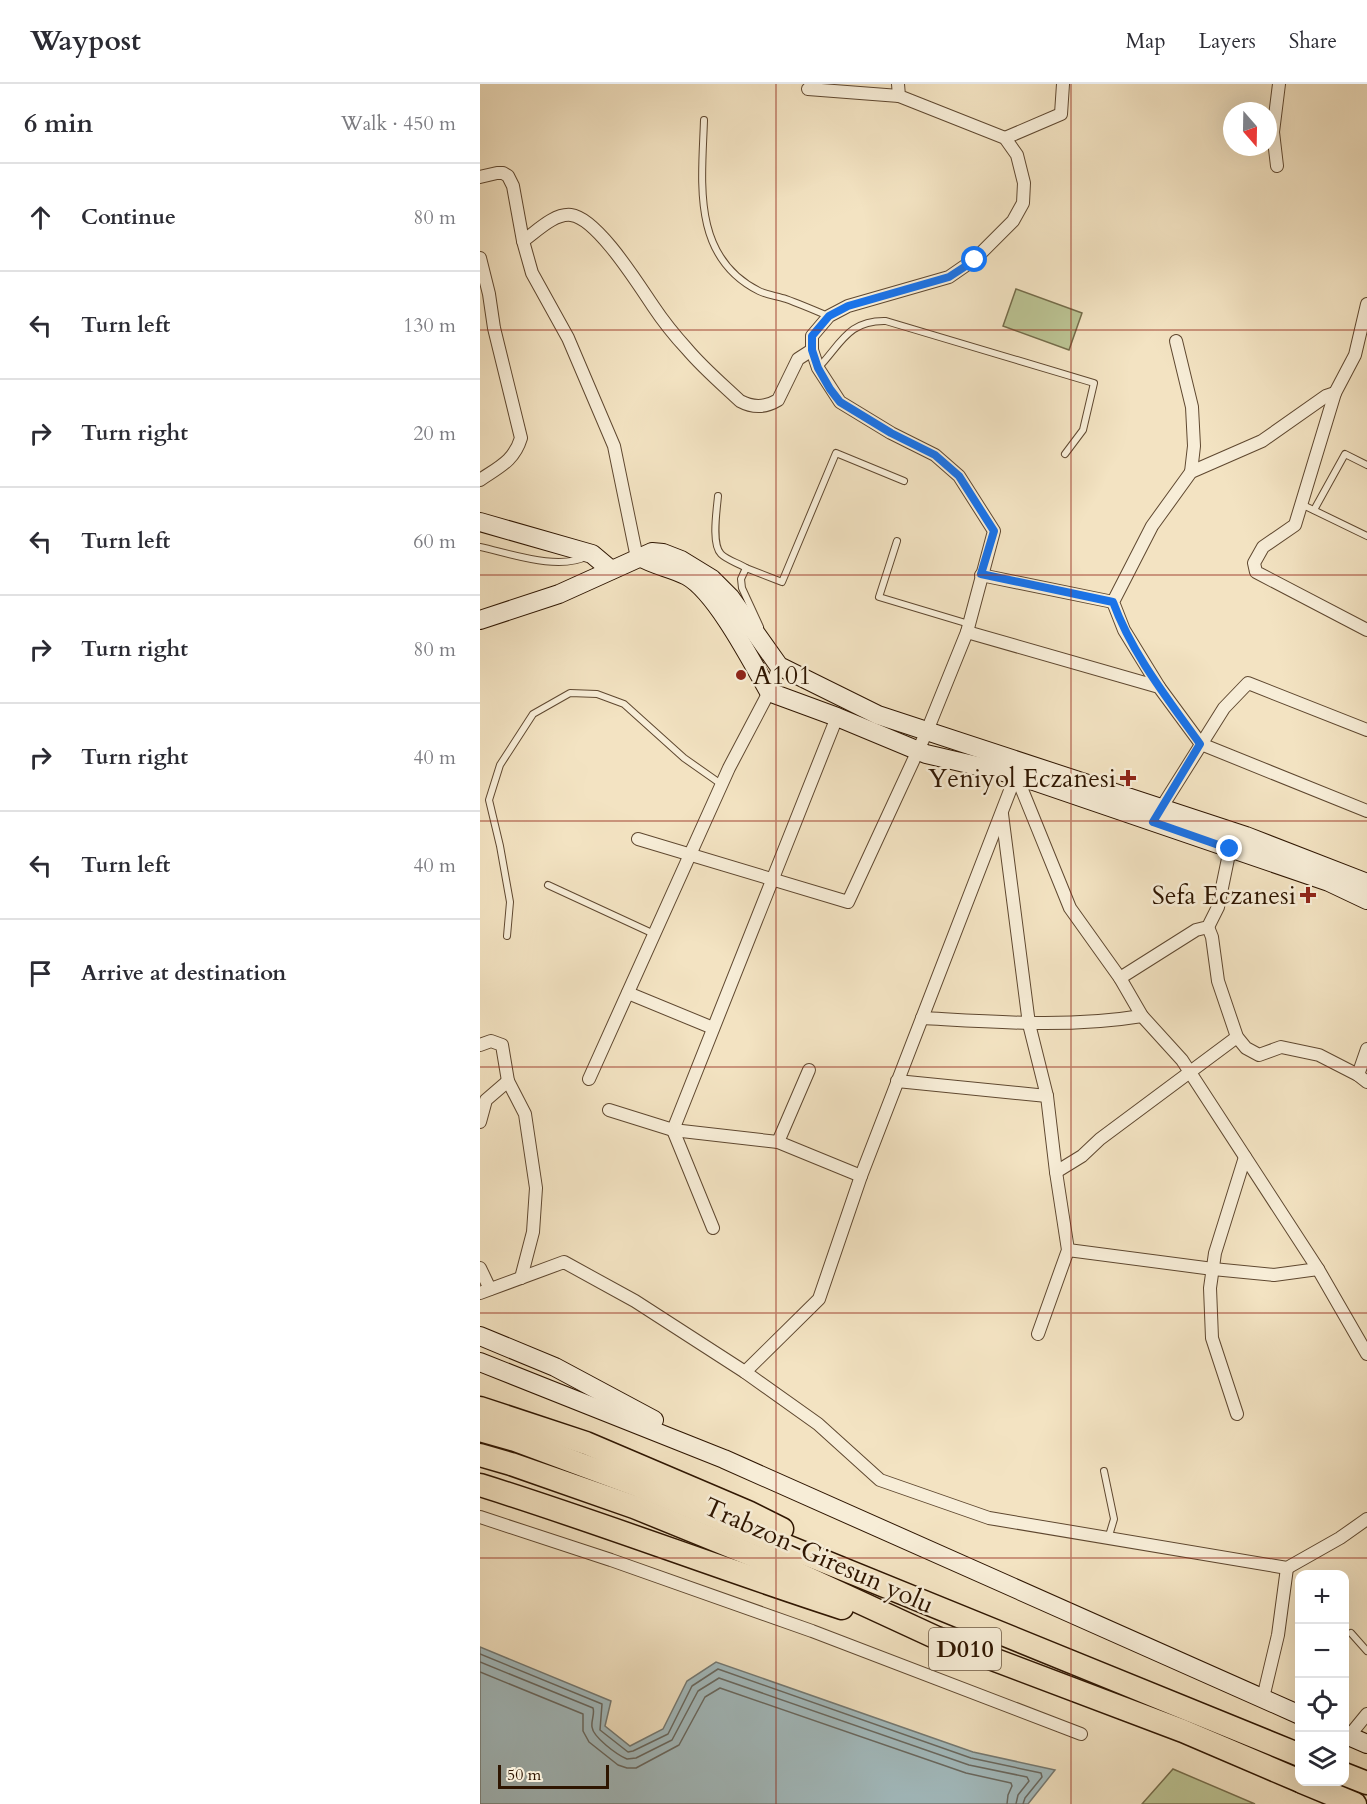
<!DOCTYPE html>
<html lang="en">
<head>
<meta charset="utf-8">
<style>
	:root { --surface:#fff; --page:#f7f7f7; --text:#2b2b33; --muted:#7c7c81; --line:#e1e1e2 }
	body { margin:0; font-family:Cardo,serif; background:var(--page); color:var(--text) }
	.controls { position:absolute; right:18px; bottom:18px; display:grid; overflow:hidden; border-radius:12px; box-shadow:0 6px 24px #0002 }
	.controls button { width:54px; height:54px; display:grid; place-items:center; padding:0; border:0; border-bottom:2px solid var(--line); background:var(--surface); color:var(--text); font:30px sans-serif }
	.compass { position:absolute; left:743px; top:18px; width:54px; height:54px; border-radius:50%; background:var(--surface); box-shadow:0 6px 24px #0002; rotate:160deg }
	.scale { position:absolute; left:18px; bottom:15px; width:111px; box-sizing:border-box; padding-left:6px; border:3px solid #2e1500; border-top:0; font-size:16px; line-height:21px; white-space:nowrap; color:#2e1500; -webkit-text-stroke:4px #f7edd7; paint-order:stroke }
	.stop { position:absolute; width:18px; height:18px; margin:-14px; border:4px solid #1a73e8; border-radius:50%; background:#fff }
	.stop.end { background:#1a73e8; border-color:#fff; box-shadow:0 2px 6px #0008 }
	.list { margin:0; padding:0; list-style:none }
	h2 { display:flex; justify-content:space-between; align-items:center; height:78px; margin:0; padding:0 24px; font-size:26px }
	h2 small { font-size:20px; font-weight:400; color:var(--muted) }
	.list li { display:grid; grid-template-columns:39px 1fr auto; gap:18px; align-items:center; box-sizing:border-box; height:108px; padding:0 24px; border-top:2px solid var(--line) }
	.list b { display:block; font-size:22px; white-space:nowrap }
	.list em { font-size:20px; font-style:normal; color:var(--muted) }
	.icon { flex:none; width:33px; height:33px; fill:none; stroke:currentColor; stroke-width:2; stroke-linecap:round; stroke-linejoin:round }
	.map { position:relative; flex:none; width:887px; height:1720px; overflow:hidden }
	header { display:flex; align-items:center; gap:36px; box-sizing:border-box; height:84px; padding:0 30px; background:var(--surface); border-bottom:2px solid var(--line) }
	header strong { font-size:28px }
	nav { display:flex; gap:33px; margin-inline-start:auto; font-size:21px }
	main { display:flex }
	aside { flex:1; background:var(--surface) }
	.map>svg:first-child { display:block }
	.green { fill:#bbc393; stroke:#746c4a; stroke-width:1.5 }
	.water { fill:#a2bbbf; stroke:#747973; stroke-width:1.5 }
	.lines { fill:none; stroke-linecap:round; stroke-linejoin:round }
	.shore { stroke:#686860; stroke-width:1.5 }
	.lane-casing { stroke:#5f4830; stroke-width:8 }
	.street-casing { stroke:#5f4830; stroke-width:14 }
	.secondary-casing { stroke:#2e1500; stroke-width:20 }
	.highway-casing { stroke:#2e1500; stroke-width:25 }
	.lane { stroke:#f7edd7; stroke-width:6 }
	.street { stroke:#f7edd7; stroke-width:12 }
	.secondary { stroke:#f7edd7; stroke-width:18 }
	.highway { stroke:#f3e3c2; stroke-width:22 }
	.route { stroke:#1a73e8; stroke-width:8 }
	.grid { fill:none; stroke:#8f2418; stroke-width:1.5; stroke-opacity:0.55 }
	.poi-dot { fill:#8f2418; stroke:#f7edd7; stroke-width:2 }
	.labels { text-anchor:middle; stroke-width:5; stroke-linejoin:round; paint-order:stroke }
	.shield { fill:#f7edd7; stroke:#6a5640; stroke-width:1.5 }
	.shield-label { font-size:24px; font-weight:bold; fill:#2e1500 }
	.poi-label { font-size:26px; fill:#2e1500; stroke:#f7edd7; text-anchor:end }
	.street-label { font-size:26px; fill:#2e1500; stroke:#f7edd7 }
</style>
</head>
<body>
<header>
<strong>Waypost</strong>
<nav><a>Map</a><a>Layers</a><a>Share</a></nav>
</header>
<main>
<aside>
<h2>6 min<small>Walk · 450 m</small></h2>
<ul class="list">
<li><svg class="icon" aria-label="ahead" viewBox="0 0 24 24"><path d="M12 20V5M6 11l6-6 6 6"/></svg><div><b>Continue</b></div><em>80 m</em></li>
<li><svg class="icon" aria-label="left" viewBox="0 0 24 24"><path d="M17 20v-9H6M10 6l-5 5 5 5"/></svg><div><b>Turn left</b></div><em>130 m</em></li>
<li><svg class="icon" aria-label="right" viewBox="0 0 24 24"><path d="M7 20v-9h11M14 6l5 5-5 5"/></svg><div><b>Turn right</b></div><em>20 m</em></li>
<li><svg class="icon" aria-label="left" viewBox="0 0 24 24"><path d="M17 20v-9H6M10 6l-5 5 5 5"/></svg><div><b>Turn left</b></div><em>60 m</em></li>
<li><svg class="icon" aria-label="right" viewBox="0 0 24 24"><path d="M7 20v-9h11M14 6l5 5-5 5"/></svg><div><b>Turn right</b></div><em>80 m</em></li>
<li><svg class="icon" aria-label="right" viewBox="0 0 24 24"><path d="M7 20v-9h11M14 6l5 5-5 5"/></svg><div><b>Turn right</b></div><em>40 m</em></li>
<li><svg class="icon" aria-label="left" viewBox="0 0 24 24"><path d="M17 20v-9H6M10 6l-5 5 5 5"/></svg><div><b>Turn left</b></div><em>40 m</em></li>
<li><svg class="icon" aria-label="arrive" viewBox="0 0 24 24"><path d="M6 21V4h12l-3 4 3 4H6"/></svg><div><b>Arrive at destination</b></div></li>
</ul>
</aside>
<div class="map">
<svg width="887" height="1720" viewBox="0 0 887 1720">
	<rect width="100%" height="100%" fill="#f3e3c2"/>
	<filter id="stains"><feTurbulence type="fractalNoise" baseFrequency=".00333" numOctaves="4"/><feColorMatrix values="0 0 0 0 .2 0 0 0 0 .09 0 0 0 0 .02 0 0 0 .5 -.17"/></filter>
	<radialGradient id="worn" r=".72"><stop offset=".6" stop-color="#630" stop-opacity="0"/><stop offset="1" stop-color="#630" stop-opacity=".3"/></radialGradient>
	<!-- green -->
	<g class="green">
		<polygon points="536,205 602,229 589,266 523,242"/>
		<polygon points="693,1685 775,1720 662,1720"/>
	</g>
	<!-- water -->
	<polygon class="water" points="0,1563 131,1617 125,1642 150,1662 183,1645 207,1597 236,1578 493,1668 575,1686 548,1720 0,1720"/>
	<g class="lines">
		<!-- shore -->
		<g class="shore">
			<polyline points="0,1570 122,1620 120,1646 148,1668 153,1667 188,1650 212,1602 238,1585 491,1674 561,1689 562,1693 545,1714 543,1720"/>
			<path d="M0,1578l113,46c2,6 -2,12 -1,19 1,10 25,28 35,32l9,-1 36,-18 26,-49 21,-13 250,87 58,12 2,4 -11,14 -2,9"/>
			<polyline points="0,1588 103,1630 103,1647 109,1658 138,1681 147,1684 156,1684 199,1661 225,1613 240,1604 486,1689 531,1699 532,1702 528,1711 527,1720"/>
		</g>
		<!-- lane casing -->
		<g class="lane-casing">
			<g id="lane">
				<path d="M224,36c-2,62 -13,137 55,171 8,4 18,5 27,8 14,5 28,11 42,17"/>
				<path d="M338,284c23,-24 30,-48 68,-47l208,62 -11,47 -18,24"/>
				<path d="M238,412c-1,13 -7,48 3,58 6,6 17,9 25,14"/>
				<polyline points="821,420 887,452"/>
				<polyline points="834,426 865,370 887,381"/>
				<polyline points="417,457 399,513 489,540"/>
				<path d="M0,463c32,7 78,24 108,9"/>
				<polyline points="280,543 262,504 261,495 266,484 302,498 356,369 424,397"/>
				<polyline points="68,801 174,850"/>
				<polyline points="27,852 30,818 20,762 9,716 20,681 53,630 90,609 117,610 144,620 204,674 241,700"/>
				<polyline points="624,1387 634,1435 628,1455"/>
				<polyline points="871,1549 887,1567"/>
			</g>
		</g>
		<!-- street casing -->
		<g class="street-casing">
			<g id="street">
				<polyline points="328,5 419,12"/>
				<polyline points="525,54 581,30 583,0"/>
				<polyline points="797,82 793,48 799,0"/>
				<polyline points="0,93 17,89 23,89 28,92 33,102 43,157 52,189 88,254 134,362 157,474"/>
				<path d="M43,157c13,-9 31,-28 48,-26 26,3 67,69 82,91 10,15 22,30 34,43 16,19 35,35 53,52 13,7 25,7 38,-1l20,-41 14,-9"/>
				<path d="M0,174l9,36 5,34 27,110c-7,23 -22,29 -41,42"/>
				<polyline points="887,220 875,271 855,309 815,441 783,463 774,479 776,488 887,546"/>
				<polyline points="696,257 712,323 714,362 711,388"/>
				<polyline points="501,491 633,518"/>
				<polyline points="487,548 679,603 721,660 887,727"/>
				<polyline points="679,603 644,546 633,518 672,442 711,388 782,357 846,312 855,309"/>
				<polyline points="536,691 590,824 640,894 662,932 702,976 838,1185 887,1270"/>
				<polyline points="678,729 744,624 768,599 887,646"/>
				<polyline points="158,755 368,818 447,647 487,548 514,447 479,392 455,371 411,349 360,318 338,284 332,266 332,252 349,232 368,222 469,193 495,175 533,137 543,119 544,99 537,71 525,54 419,12 418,0"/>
				<polyline points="728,843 732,853 738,897 757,953 766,964 779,971 801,963 839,971 878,991 887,998"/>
				<polyline points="640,894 716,846 728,843 738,823 750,765"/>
				<polyline points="148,909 233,944"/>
				<path d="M442,934c74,4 147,10 220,-2"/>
				<polyline points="0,961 11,957 22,961 28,997 45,1030 56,1104 53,1148 41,1194"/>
				<polyline points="878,991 887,965"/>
				<polyline points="109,995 249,684 289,608 299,582"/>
				<polyline points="417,997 567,1012 549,940 522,730"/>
				<polyline points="129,1026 193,1046 298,1058 381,1092"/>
				<polyline points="0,1038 6,1016 28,997"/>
				<polyline points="298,1058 329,986"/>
				<polyline points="576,1088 602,1072 620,1055 757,953"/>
				<polyline points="233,1144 193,1046 357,633"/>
				<polyline points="588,1166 733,1185 794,1191 838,1185"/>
				<polyline points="0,1184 10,1205"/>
				<polyline points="0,1209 84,1178 155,1217 265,1288 338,1340 400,1396 509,1434 807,1484 860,1454 887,1435"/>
				<polyline points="558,1250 588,1166 576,1088 567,1012"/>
				<polyline points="265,1288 339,1215 381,1092 536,691"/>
				<polyline points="757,1330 732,1254 730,1204 735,1169 765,1073"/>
				<polyline points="0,1433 131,1476 332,1547 601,1650"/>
				<polyline points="783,1614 798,1551 807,1484"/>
				<polyline points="869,1652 887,1630"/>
			</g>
		</g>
		<!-- secondary casing -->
		<g class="secondary-casing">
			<g id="secondary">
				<polyline points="0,438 112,470 131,486"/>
				<path d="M160,473c15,9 32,11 47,19 29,16 65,86 82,116l68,25 89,37 90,21 313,107 38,18"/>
				<polyline points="0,536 79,510 172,468 183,469 201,476 232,495 250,513 299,582 398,631 766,752 887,799"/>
				<polyline points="0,1252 75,1283 174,1336"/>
				<polyline points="0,1278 244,1375 820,1631"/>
				<polyline points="864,1650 887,1660"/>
			</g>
		</g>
		<!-- highway casing -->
		<g class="highway-casing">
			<g id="highway">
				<polyline points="0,1324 106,1359 268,1428 302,1445"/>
				<polyline points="0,1346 35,1356 159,1402 820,1671"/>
				<polyline points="0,1371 31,1380 154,1423 314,1488 457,1554 703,1647 820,1697"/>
				<path d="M0,1401c122,38 241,84 362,123"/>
				<polyline points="864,1690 887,1699"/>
				<polyline points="822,1698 875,1720"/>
			</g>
		</g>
		<!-- lane -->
		<use href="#lane" class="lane"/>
		<!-- street -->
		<use href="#street" class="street"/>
		<!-- secondary -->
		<use href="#secondary" class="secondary"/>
		<!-- highway -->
		<use href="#highway" class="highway"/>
	</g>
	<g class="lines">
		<!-- route -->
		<path class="route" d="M495,176l-26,17 -101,29 -19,10 -17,20v14l6,18 12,21 10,13 51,31 44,22 24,21 35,55 -13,43 132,28c19,52 55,97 87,142l-47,78 77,27"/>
	</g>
	<!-- grid -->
	<path class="grid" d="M296,0v1720M591,0v1720M0,246h887M0,491h887M0,737h887M0,983h887M0,1229h887M0,1474h887"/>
	<!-- markers -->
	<g class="poi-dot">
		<circle cx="261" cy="591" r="6"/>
		<path d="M645 685h6v6h6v6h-6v6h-6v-6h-6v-6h6z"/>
		<path d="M825 802h6v6h6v6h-6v6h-6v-6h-6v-6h6z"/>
	</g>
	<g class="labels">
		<!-- shield labels -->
		<rect class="shield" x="449" y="1544" width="72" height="42" rx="4.5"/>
		<g class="shield-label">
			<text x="485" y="1573">D010</text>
		</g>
		<!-- poi labels -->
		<g class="poi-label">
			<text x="273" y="600" text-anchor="start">A101</text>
			<text x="636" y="703">Yeniyol Eczanesi</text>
			<text x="816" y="820">Sefa Eczanesi</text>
		</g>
		<!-- street labels -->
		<g class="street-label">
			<text transform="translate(339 1471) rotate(24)" y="9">Trabzon-Giresun yolu</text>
		</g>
	</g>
	<rect width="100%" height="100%" filter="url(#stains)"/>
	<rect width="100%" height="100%" fill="url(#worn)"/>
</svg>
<div class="controls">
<button>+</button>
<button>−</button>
<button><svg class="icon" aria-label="locate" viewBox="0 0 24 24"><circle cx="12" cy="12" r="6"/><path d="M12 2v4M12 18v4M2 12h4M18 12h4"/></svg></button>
<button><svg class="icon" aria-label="layers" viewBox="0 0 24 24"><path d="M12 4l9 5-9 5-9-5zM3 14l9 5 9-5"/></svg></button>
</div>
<svg class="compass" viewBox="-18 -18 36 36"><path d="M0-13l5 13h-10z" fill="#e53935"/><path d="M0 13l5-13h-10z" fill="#7c7c81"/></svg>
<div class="scale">50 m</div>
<div class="stop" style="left:495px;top:176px"></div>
<div class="stop end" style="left:750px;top:765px"></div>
</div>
</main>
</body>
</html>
